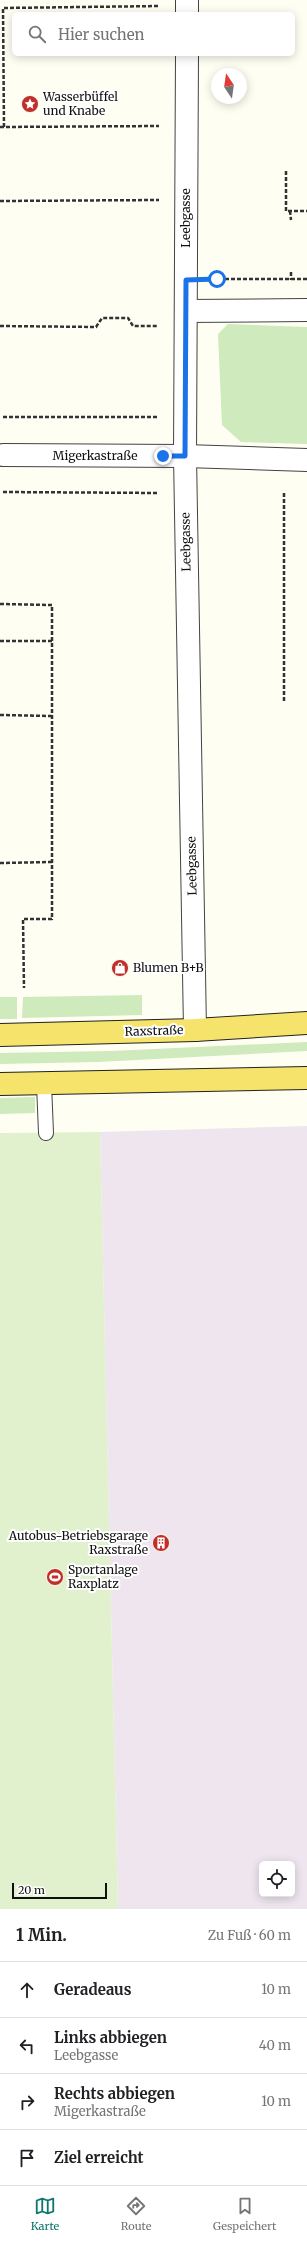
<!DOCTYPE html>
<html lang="de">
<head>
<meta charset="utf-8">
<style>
	:root { --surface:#fff; --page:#f2f2f2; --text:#202124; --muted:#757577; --line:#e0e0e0; --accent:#0f766e }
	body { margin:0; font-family:Merriweather,serif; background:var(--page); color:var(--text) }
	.controls { position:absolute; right:12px; bottom:12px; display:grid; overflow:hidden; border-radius:6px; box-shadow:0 2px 10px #0003 }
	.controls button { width:36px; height:36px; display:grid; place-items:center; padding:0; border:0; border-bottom:1px solid var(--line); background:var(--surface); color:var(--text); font:20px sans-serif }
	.compass { position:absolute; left:211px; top:68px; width:36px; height:36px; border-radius:50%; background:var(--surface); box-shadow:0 2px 10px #0003; rotate:347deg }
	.scale { position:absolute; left:12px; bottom:10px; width:95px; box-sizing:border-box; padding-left:4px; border:2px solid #101010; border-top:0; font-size:11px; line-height:14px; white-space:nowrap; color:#101010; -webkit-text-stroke:3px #fff; paint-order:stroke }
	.stop { position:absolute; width:12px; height:12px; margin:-9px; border:3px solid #1a73e8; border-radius:50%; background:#fff }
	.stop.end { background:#1a73e8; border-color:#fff; box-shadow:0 1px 4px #0008 }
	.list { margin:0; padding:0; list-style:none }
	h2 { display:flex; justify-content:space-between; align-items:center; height:52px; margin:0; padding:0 16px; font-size:17px }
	h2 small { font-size:13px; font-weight:400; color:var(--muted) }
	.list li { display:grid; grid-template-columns:26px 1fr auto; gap:12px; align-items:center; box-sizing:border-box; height:56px; padding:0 16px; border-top:1px solid var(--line) }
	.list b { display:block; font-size:15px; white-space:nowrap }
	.list p { margin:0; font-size:13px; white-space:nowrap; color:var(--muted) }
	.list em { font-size:13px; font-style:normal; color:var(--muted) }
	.icon { flex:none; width:22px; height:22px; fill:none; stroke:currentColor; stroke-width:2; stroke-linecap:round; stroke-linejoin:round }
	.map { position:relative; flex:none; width:307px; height:1909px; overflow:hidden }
	.search { position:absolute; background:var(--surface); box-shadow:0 2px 10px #0003; left:12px; right:12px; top:12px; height:44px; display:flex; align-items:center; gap:10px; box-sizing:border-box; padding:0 14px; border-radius:6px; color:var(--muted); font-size:15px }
	.sheet { height:276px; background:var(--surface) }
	nav { display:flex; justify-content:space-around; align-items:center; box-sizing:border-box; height:56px; border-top:1px solid var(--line); background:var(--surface); font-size:11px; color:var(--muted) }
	nav a { display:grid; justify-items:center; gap:2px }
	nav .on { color:var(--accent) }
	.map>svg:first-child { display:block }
	.industrial { fill:#eee5ee; fill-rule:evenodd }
	.green { fill:#cfeabc }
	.pitch { fill:#e1f1ce }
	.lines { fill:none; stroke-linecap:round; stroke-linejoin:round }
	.service-casing { stroke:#434343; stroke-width:16 }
	.minor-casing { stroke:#434343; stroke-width:24 }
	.primary-casing { stroke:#212121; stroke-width:24 }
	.path { stroke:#323232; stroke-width:2.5; stroke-dasharray:4 2; stroke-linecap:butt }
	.service { stroke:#fff; stroke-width:14 }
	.minor { stroke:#fff; stroke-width:22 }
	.primary { stroke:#f6e36b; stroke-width:22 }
	.route { stroke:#1a73e8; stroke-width:5 }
	.labels { text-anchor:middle; stroke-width:4; stroke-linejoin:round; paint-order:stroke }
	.poi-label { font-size:12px; fill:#101010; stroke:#fff; text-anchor:start }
	.street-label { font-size:12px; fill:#101010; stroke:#fff }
</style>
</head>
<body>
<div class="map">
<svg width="307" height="1909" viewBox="0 0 307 1909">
	<rect width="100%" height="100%" fill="#fffef3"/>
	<!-- industrial -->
	<path class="industrial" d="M307,1126v783h-189l-18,-777zM262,1864h30v30h-30z"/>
	<!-- green -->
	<g class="green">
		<polygon points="228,324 307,327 307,444 241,442 222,425 218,334"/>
		<polygon points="142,995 142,1015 22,1018 23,997"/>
		<rect x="0" y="997" width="17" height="22"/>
		<polygon points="307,1042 307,1051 98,1062 0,1064 0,1053 111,1051"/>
		<polygon points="35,1097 35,1113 0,1114 0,1098"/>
	</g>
	<!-- pitch -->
	<polygon class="pitch" points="100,1132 118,1909 0,1909 0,1133"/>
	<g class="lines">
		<!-- service casing -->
		<g class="service-casing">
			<polyline id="service" points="44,1084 46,1133"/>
		</g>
		<!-- minor casing -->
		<g class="minor-casing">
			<g id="minor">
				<polyline points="187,14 187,0"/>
				<polyline points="187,54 185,456 195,1030"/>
				<polyline points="186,311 307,310"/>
				<polyline points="3,455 185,456 307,460"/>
			</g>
		</g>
		<!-- primary casing -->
		<g class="primary-casing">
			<g id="primary">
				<polyline points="0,1035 195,1030 307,1023"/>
				<polyline points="0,1084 307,1078"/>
			</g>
		</g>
		<!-- path -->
		<g class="path">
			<polyline points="0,127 159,126"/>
			<polyline points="4,127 3,8 160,6"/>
			<polyline points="286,171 286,211 307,211"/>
			<polyline points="0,201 159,200"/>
			<polyline points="290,211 291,220"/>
			<polyline points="291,272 291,280"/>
			<polyline points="213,279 307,279"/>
			<polyline points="0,326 96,327 102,318 128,318 133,326 158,326"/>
			<polyline points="3,417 159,417"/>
			<polyline points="3,492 159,493"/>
			<polyline points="284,493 284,701"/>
			<polyline points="0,604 52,605 52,919 23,919 24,988"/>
			<polyline points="0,641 52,641"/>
			<polyline points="0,715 52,716"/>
			<polyline points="0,863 52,862"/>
		</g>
		<!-- service -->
		<use href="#service" class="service"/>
		<!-- minor -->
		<use href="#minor" class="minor"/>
		<!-- primary -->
		<use href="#primary" class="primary"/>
	</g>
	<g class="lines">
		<!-- route -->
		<polyline class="route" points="163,456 185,456 186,280 217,279"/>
	</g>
	<!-- icons -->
	<defs>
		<g id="sight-disc" transform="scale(0.9)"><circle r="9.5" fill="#bf3128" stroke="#fff"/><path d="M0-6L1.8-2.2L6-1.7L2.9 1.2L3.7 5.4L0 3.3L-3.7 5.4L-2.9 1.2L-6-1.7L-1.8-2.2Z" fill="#fff"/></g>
		<g id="shop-disc" transform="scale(0.9)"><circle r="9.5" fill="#bf3128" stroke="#fff"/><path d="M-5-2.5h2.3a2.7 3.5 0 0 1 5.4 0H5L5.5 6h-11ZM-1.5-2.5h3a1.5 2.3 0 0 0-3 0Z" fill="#fff"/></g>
		<g id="building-disc" transform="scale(0.9)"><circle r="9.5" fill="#bf3128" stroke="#fff"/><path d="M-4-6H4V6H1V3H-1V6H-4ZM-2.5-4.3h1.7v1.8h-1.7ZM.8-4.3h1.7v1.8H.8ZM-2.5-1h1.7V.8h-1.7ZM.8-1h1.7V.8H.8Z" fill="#fff"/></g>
		<g id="stadium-disc" transform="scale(0.9)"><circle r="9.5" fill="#bf3128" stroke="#fff"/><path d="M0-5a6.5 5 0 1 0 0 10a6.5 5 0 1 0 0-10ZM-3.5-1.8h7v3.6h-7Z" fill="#fff"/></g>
	</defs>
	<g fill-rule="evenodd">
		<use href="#sight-disc" x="30" y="104"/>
		<use href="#shop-disc" x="120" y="968"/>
		<use href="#building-disc" x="161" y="1543"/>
		<use href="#stadium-disc" x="55" y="1577"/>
	</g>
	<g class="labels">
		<!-- poi labels -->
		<g class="poi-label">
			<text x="43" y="101">Wasserbüffel<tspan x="43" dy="14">und Knabe</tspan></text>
			<text x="133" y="972">Blumen B+B</text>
			<text x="148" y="1540" text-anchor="end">Autobus-Betriebsgarage<tspan x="148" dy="14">Raxstraße</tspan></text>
			<text x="68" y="1574">Sportanlage<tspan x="68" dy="14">Raxplatz</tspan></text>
		</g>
		<!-- street labels -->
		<g class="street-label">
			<text transform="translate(186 218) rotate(-90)" y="4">Leebgasse</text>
			<text x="95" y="460">Migerkastraße</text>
			<text transform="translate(186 542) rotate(-91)" y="4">Leebgasse</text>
			<text transform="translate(192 866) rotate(-91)" y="4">Leebgasse</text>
			<text transform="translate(154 1031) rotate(-2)" y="4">Raxstraße</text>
		</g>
	</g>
</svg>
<div class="controls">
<button><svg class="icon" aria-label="locate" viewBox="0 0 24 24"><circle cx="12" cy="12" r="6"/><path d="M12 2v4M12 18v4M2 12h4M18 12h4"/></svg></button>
</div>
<svg class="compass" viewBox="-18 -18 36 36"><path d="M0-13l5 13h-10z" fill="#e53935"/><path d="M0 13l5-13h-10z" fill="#757577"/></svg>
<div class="scale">20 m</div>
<div class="stop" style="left:217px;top:279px"></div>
<div class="stop end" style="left:163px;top:456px"></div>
<div class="search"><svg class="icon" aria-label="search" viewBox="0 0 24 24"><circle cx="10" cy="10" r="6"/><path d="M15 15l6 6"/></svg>Hier suchen</div>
</div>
<section class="sheet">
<h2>1 Min.<small>Zu Fuß · 60 m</small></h2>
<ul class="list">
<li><svg class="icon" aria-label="ahead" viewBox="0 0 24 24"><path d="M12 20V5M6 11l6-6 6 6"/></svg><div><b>Geradeaus</b></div><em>10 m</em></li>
<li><svg class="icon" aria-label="left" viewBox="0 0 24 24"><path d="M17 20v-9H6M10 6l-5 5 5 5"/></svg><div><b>Links abbiegen</b><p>Leebgasse</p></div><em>40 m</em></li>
<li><svg class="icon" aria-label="right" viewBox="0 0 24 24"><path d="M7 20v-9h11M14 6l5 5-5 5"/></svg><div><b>Rechts abbiegen</b><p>Migerkastraße</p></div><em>10 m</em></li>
<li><svg class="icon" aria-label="arrive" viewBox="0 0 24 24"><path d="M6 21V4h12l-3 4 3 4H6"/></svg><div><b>Ziel erreicht</b></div></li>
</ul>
</section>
<nav>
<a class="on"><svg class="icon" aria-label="map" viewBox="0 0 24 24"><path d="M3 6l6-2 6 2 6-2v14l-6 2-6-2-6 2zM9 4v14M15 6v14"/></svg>Karte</a>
<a><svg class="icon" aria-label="directions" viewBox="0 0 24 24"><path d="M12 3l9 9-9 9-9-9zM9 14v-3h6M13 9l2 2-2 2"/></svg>Route</a>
<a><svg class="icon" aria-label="saved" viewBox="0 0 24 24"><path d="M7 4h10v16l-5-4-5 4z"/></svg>Gespeichert</a>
</nav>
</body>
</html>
